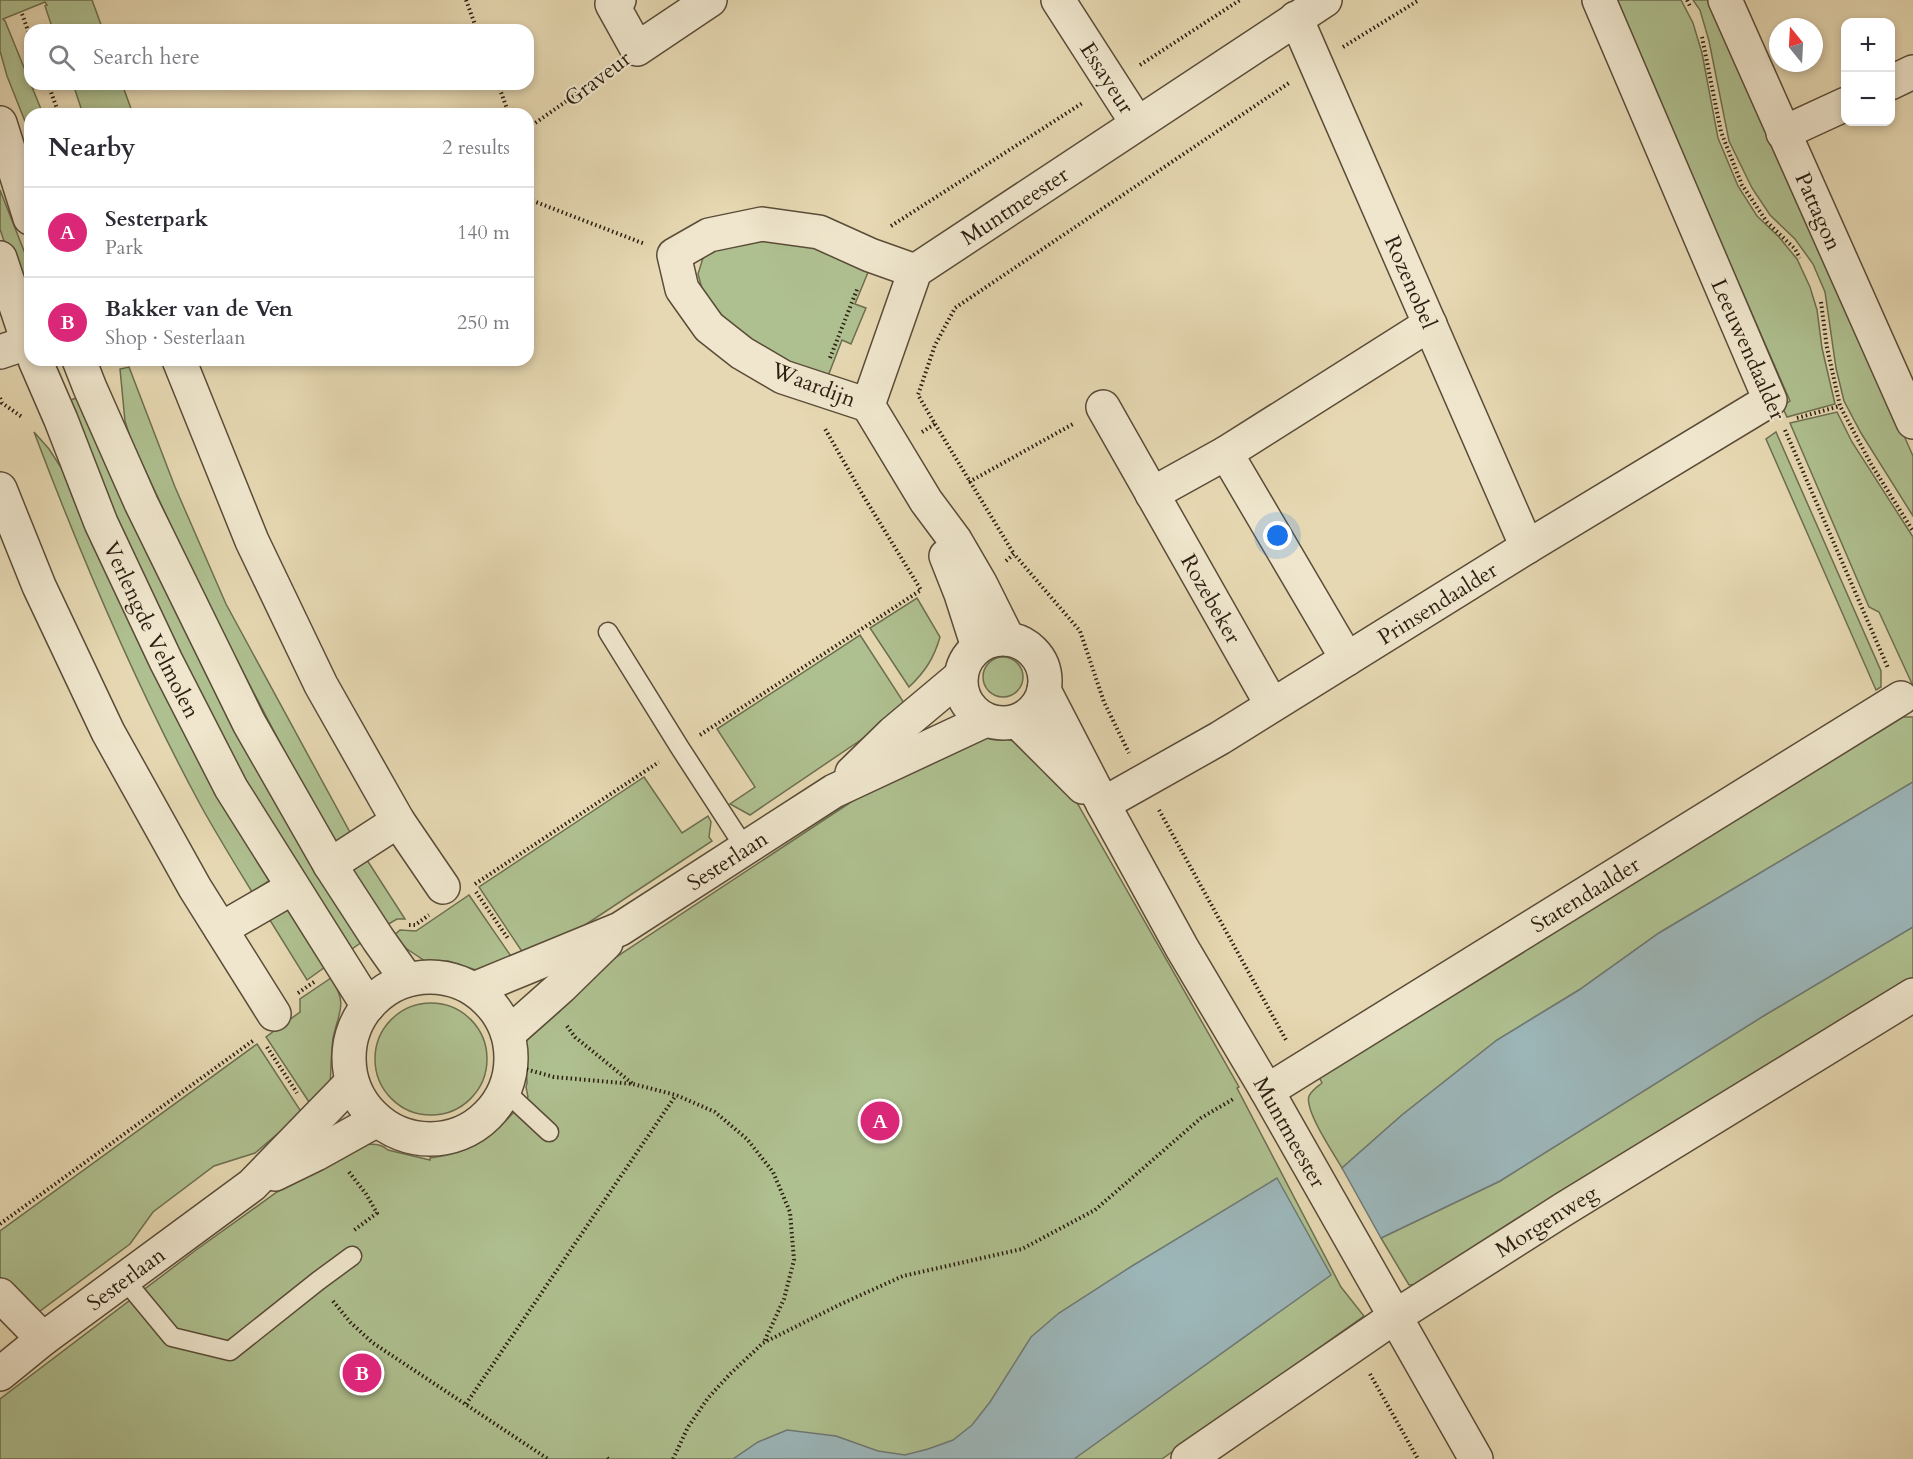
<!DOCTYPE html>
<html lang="en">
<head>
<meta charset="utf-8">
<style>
	:root { --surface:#fff; --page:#f7f7f7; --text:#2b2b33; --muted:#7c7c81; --line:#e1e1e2; --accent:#db2777 }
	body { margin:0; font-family:Cardo,serif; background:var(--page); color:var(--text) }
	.controls { position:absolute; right:18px; top:18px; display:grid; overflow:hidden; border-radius:12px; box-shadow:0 3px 9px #0003 }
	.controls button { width:54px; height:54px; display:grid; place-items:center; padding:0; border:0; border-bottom:2px solid var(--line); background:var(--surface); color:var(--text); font:30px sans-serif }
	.compass { position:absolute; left:1769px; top:18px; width:54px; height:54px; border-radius:50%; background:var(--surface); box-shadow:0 3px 9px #0003; rotate:342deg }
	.you { position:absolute; left:1278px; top:536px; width:21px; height:21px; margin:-15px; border:4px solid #fff; border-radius:50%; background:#1a73e8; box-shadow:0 0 0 9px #1a73e833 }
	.badge { display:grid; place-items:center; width:39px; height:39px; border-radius:50%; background:var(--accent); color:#fff; font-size:20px; font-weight:700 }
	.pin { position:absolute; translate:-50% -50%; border:3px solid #fff; box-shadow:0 2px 6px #0006 }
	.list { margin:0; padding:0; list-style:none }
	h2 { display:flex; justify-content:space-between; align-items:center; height:78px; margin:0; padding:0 24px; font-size:26px }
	h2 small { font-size:20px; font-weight:400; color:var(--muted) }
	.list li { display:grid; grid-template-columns:39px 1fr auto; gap:18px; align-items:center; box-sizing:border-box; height:90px; padding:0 24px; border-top:2px solid var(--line) }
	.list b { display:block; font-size:22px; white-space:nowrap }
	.list p { margin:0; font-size:20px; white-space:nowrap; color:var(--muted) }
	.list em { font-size:20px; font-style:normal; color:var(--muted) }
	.icon { flex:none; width:33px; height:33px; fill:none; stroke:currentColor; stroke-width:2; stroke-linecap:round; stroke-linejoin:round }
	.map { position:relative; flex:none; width:1913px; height:1459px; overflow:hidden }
	.search { position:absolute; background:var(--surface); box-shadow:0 3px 9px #0003; left:24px; top:24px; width:510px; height:66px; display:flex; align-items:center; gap:15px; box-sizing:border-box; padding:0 21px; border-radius:18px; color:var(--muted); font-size:22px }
	.panel { position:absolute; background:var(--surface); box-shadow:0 3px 9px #0003; left:24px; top:108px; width:510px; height:258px; border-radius:18px }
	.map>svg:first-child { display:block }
	.green { fill:#afc090; stroke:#6d6f50; stroke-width:1.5 }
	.water { fill:#9cb6b9; stroke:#6f7975; stroke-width:1.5 }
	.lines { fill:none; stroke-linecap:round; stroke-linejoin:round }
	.service-casing { stroke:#5a4c38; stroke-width:21 }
	.minor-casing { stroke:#5a4c38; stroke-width:36 }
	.path { stroke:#2b1e10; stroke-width:4; stroke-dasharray:1.5 3; stroke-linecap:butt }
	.service { stroke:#efe6cd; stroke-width:18 }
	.minor { stroke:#efe6cd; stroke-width:33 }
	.labels { text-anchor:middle; stroke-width:4.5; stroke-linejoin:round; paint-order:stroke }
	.street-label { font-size:22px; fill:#2b1e10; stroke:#efe6cd }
</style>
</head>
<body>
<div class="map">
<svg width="1913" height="1459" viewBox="0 0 1913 1459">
	<rect width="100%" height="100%" fill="#e6d8b2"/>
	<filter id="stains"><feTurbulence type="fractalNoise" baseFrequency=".00333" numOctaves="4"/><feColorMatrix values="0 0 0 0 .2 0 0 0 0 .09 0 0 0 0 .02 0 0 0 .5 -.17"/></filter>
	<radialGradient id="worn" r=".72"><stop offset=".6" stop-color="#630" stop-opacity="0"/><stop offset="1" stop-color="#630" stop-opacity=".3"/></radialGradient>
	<!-- green -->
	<g class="green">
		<polygon points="0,0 92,0 103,30 53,30 45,6 47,5 45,2 3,19 5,21 43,114 30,114 30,134 7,76 0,51"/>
		<polygon points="1615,0 1681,0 1693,23 1702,53 1718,138 1738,186 1757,216 1779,237 1797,259 1810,287 1817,310 1822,348 1835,404 1787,417 1782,406 1790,401"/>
		<polygon points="1693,0 1712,0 1913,456 1913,516 1861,433 1844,401 1836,368 1825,292 1813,264 1795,239 1770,215 1752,188 1729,141 1709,41 1700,10"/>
		<polygon points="73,84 122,84 133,114 83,114"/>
		<polygon points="0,190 30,266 30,307 25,305 0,229"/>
		<polygon points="784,238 871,265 855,304 866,308 851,344 842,340 828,376 816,373 769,353 730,324 704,296 698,274 703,258 714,247"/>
		<path d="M129,367l46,120 51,117 126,232 -16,8c-76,-133 -143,-268 -206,-407l-5,-16 -5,-52z"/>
		<polygon points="85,395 366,939 345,954 297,877 192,686 62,403"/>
		<polygon points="1837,412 1852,442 1913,537 1913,686 1879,612 1869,607 1790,423"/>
		<path d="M34,432l15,17 13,20 11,29 71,156 46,88 80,138 -18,12c-17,-28 -35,-57 -51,-86 -65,-120 -119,-247 -167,-374z"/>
		<polygon points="1776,432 1881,671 1881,687 1876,690 1766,439"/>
		<path d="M917,598l23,39c-6,21 -15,35 -31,50l-39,-59z"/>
		<polygon points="860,635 906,706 874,731 750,815 730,804 755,787 717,729"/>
		<circle cx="1003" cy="677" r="20"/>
		<path d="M1903,717h10v65l-254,151 -80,57 -82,50 -95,75 -60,53c-8,-14 -38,-58 -33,-72 3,-6 8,-9 13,-13l-3,-6z"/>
		<path d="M975,737h25l23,7 49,50 167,293 -2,1 104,199 23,29 -202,143h-1162v-60l196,-149 81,-58 88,-48c10,1 15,-1 23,6l42,10v-2c52,-6 65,-26 98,-61l-2,-10 1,-4 -2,-41 35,-31 -3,-5 53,-45 282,-186z"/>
		<polygon points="644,777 682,833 708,816 711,822 709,837 712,841 579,929 525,956 479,887"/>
		<polygon points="367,860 405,919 397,919 387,925 350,869"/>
		<polygon points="469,895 515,962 479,971 448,961 425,961 407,949 393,936 400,930 416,931"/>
		<polygon points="286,906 325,967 307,980 268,917"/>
		<polygon points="1913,927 1913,980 1420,1284 1409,1285 1381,1238 1500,1181 1765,1015"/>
		<path d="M331,978c17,26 8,33 2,60 -2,15 -2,32 -3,48l-19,19 -45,-68 34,-25v-13z"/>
		<circle cx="431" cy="1059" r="56"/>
		<polygon points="257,1044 302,1113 255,1153 214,1166 153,1212 130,1244 36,1314 0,1279 0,1231"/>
	</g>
	<!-- water -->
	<g class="water">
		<polygon points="1913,782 1913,927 1765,1015 1500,1181 1381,1238 1342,1168 1402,1115 1497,1040 1579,990 1659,933"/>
		<polygon points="1277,1178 1331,1275 1074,1459 733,1459 758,1442 787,1430 836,1436 878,1451 905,1455 928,1449 953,1440 972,1425 990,1402 1031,1337 1059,1313 1132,1266"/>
	</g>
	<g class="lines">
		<!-- service casing -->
		<g class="service-casing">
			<g id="service">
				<polyline points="608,632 680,748 745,848"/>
				<polyline points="505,1091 549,1132"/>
				<polyline points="124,1279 172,1337 230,1351 318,1281 352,1256"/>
			</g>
		</g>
		<!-- minor casing -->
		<g class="minor-casing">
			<g id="minor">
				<polyline points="619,0 612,4 637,49 710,0"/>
				<path id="s1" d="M1058,0l79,123"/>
				<path id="s2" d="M1725,0l188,422"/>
				<path id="s3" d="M1296,18l231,529"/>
				<polyline points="1890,83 1913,72"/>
				<polyline points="0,123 30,218"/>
				<polyline points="1783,133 1846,104"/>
				<polyline points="0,258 30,348"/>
				<polyline points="0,352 30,342"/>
				<path id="s4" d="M35,360l26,60 40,103 65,138 65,127 137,218"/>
				<polyline points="79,360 90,388 141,503 249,723 330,865 378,939 407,980"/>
				<polyline points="179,360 252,541 321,685 398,821 443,887"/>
				<polyline points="868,405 783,377 742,353 709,327 682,289 674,255 709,235 762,224 819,232 870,255 915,271"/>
				<path id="s5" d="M1103,407l169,298"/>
				<polyline points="1226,453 1347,659"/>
				<polyline points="0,489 39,586 108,732 195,888 274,1014"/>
				<polyline points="1152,494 1226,453 1430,324"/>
				<polyline points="946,556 961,594 978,647"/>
				<path id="s6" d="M1008,639l-28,-56 -25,-43 -29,-39 -58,-96 47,-134 410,-271"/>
				<circle cx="1003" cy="681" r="42"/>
				<path id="s7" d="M1044,690l59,114 79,144 85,143 209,368"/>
				<polyline points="1017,721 1083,787"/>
				<polyline points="852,773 893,733 961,676"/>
				<path id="s8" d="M1103,804l117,-66 307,-191 243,-147 -171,-400"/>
				<polyline points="330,865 398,821"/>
				<polyline points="221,929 292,888"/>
				<circle cx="430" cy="1058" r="81"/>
				<path id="s9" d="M474,989l146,-60 214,-138 152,-71"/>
				<polyline points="508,1034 561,987 606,943"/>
				<path id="s10" d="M1267,1091l634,-393"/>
				<polyline points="275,1174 316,1154 377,1120"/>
				<polyline points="0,1295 43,1339"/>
				<path id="s11" d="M0,1374l43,-35 209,-154 100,-103"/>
				<path id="s12" d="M1188,1459l208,-143 168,-107 349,-214"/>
			</g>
		</g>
		<!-- path -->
		<g class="path">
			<polyline points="466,0 477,30"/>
			<polyline points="1687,0 1691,8"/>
			<polyline points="22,14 30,36"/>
			<polyline points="1702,37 1721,132 1742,185 1767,222 1795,249 1800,258"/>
			<polyline points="1343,47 1419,0"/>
			<polyline points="1140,65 1240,0"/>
			<polyline points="48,84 59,114"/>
			<polyline points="498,84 509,114"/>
			<polyline points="528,128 611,70"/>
			<polyline points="528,199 645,244"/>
			<polyline points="891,226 1084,102"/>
			<polyline points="1821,302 1827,348 1840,406 1871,464 1913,531"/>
			<polyline points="830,358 858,287"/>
			<polyline points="0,398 2,403 22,417"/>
			<polyline points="1797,418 1840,406"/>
			<polyline points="935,424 1014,554"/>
			<polyline points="1785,430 1888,668"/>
			<polyline points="922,432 935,424 918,395 935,345 955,308 1289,83"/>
			<polyline points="969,482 1073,424"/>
			<polyline points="1006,561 1014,554 1080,631 1104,702 1129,753"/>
			<polyline points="700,735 921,590 864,497 824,427"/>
			<polyline points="1159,810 1286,1040"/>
			<polyline points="475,884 659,762"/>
			<polyline points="476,892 509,940"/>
			<polyline points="409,925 415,925 429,915"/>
			<polyline points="298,993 314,982"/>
			<polyline points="567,1026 575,1037 633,1084"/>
			<polyline points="267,1047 297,1093"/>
			<polyline points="518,1067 554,1077 633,1084 676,1095 715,1112 747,1139 773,1172 790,1212 794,1260 784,1299 764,1342"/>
			<polyline points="349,1172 366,1194 377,1213 353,1231"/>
			<polyline points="0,1224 254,1040"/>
			<polyline points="333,1301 351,1323 373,1343 548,1459"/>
			<polyline points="1370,1374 1418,1459"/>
			<polyline points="466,1404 676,1095"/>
			<polyline points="607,1458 608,1459"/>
			<polyline points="673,1459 688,1427 708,1398 730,1374 763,1343 841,1304 903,1276 1022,1249 1095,1210 1201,1118 1235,1098"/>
		</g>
		<!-- service -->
		<use href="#service" class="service"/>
		<!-- minor -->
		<use href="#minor" class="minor"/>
	</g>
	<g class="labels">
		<!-- street labels -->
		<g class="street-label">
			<text dy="8" stroke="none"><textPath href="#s1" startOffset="92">Essayeur</textPath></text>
			<text transform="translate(597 78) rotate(-37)" y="8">Graveur</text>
			<text dy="8" stroke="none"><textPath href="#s6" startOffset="534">Muntmeester</textPath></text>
			<text dy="8" stroke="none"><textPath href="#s2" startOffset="231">Pattagon</textPath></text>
			<text dy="8" stroke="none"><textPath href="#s3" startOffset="288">Rozenobel</textPath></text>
			<text transform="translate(1749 349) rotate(66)" y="8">Leeuwendaalder</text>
			<text transform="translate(814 384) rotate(21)" y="8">Waardijn</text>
			<text dy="8" stroke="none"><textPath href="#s5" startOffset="220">Rozebeker</textPath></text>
			<text dy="8" stroke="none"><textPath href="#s8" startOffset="390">Prinsendaalder</textPath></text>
			<text dy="8" stroke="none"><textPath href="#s4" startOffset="294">Verlengde Velmolen</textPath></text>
			<text dy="8" stroke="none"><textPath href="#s9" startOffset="285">Sesterlaan</textPath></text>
			<text dy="8" stroke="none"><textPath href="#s10" startOffset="374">Statendaalder</textPath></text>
			<text dy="8" stroke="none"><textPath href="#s7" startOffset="506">Muntmeester</textPath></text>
			<text dy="8" stroke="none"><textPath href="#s12" startOffset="430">Morgenweg</textPath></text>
			<text dy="8" stroke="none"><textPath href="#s11" startOffset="158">Sesterlaan</textPath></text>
		</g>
	</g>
	<rect width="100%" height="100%" filter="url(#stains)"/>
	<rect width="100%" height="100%" fill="url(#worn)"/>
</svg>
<div class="controls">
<button>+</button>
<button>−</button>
</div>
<svg class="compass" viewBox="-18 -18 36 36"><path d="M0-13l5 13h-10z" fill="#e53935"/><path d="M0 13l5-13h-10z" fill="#7c7c81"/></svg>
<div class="you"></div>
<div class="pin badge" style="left:880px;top:1121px">A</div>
<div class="pin badge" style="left:362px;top:1373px">B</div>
<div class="search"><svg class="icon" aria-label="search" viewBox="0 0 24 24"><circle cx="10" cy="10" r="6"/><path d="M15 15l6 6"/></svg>Search here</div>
<section class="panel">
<h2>Nearby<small>2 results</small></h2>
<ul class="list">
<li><span class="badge">A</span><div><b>Sesterpark</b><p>Park</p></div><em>140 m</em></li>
<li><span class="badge">B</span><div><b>Bakker van de Ven</b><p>Shop · Sesterlaan</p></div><em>250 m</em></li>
</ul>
</section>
</div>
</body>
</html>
